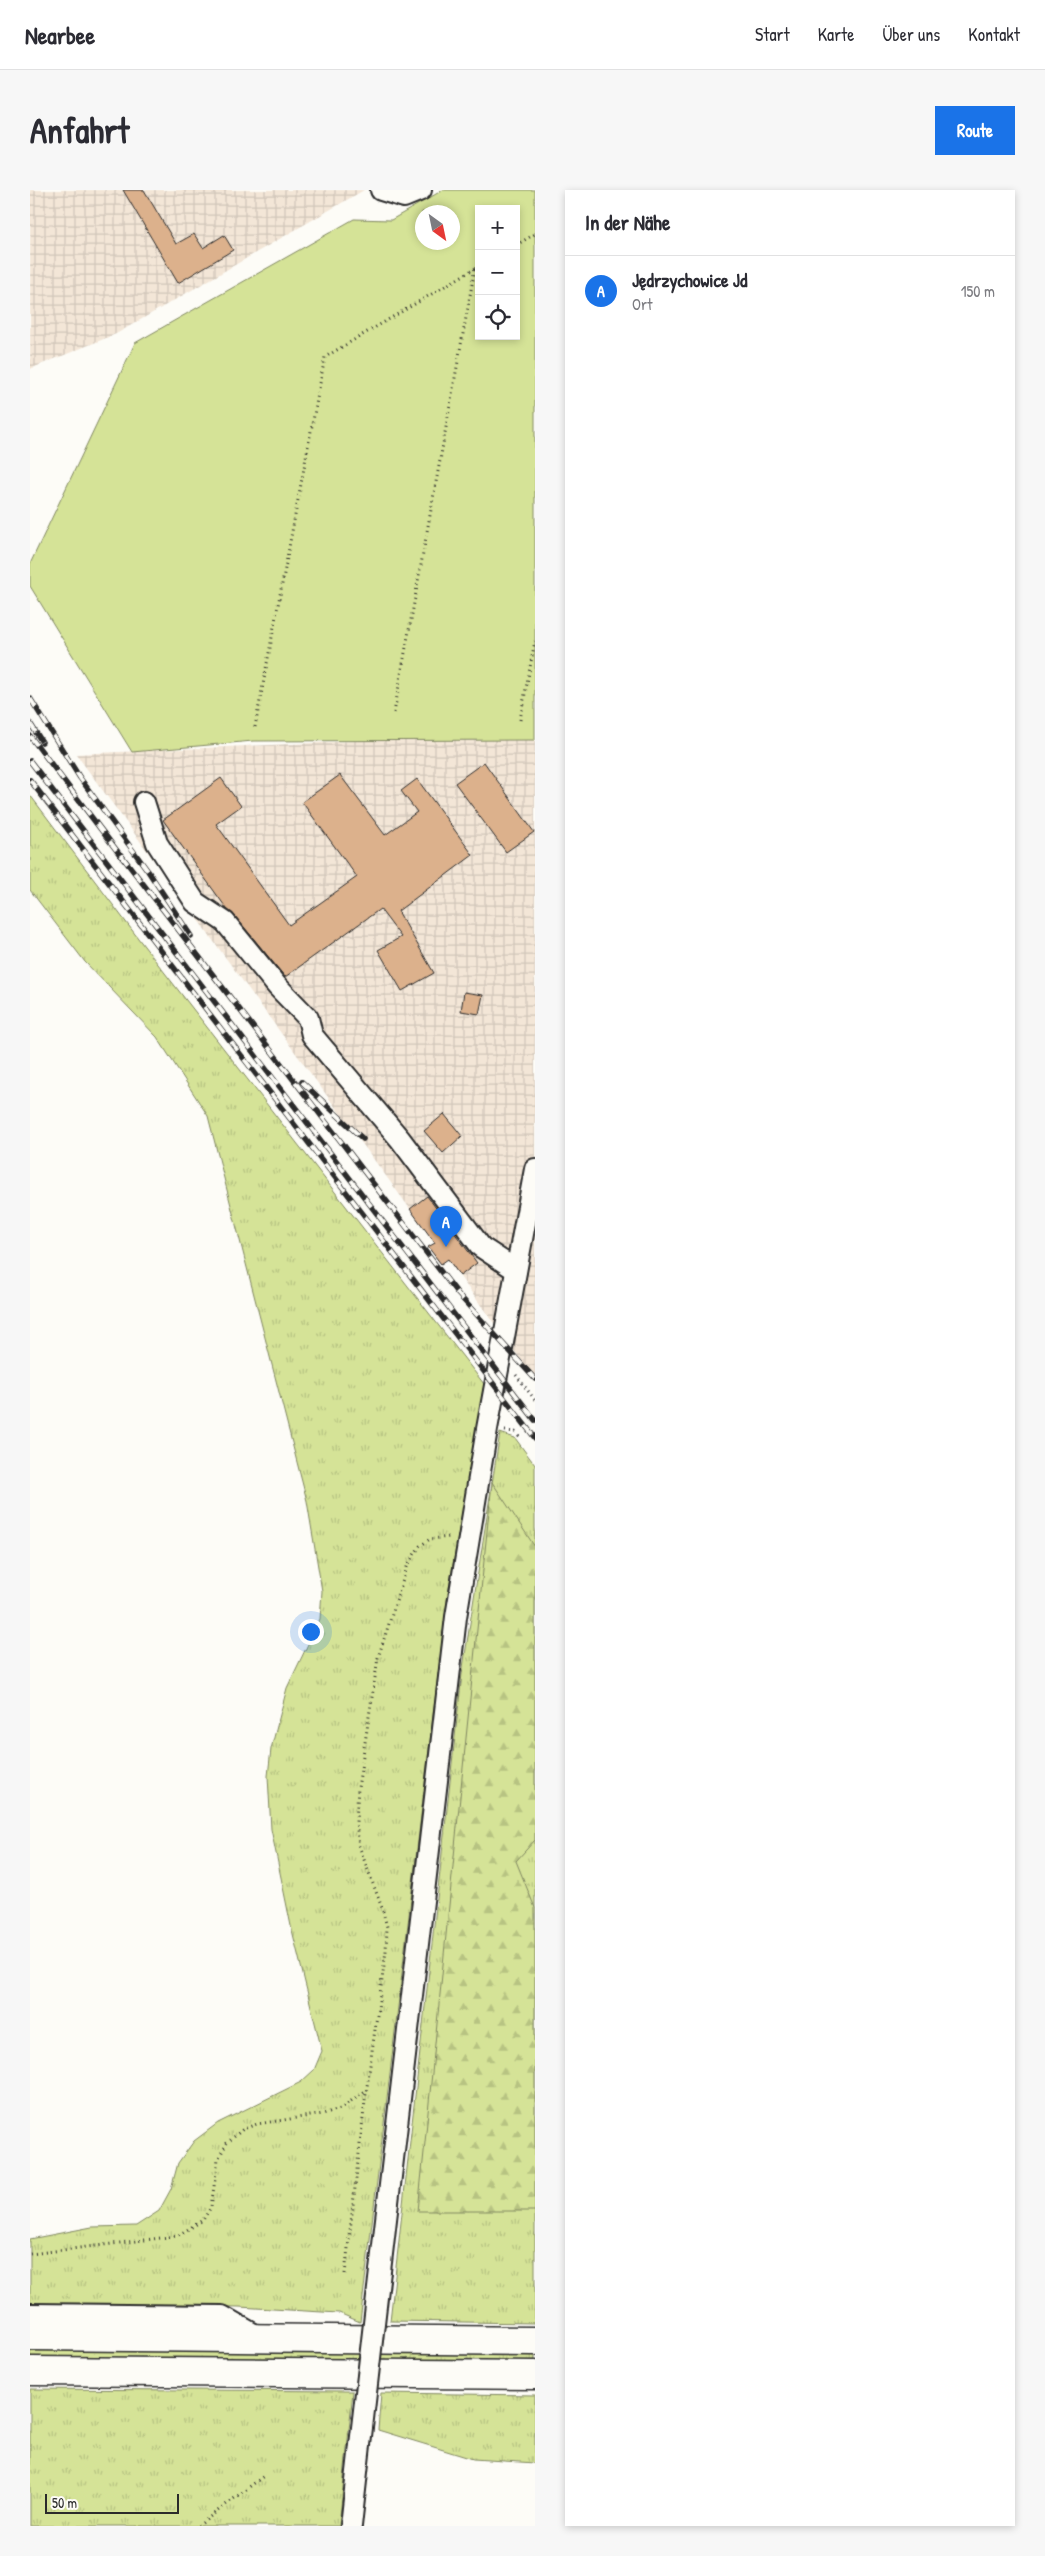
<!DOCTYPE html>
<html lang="de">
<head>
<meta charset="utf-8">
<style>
	:root { --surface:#fff; --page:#f7f7f7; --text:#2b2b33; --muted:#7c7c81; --line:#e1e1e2; --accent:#1a73e8 }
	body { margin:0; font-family:"Patrick Hand",sans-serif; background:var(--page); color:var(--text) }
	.controls { position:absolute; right:15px; top:15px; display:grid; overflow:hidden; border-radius:0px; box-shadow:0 2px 8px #0003 }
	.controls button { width:45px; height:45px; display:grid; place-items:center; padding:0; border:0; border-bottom:1px solid var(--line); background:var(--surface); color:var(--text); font:25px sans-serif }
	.compass { position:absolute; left:385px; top:15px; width:45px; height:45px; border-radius:50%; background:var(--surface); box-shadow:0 2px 8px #0003; rotate:147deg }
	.scale { position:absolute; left:15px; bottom:12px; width:134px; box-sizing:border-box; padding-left:5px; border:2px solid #2b2b2b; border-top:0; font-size:14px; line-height:18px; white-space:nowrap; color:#2b2b2b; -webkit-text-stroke:4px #fdfcf7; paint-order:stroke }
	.you { position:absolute; left:280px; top:1441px; width:18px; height:18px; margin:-12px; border:4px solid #fff; border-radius:50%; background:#1a73e8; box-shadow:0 0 0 8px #1a73e833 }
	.badge { display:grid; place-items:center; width:32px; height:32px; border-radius:50%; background:var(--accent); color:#fff; font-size:16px; font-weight:700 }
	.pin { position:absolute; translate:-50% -41px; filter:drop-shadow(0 1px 2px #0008) }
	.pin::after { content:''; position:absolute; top:26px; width:18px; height:15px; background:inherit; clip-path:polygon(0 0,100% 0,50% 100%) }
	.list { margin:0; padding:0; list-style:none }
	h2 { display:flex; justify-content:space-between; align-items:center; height:65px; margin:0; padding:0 20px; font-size:21px }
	h2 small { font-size:16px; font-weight:400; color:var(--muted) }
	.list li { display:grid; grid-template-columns:32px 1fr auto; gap:15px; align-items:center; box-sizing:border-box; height:70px; padding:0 20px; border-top:1px solid var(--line) }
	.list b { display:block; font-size:19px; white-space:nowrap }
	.list p { margin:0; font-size:16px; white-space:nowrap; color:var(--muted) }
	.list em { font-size:16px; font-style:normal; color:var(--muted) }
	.icon { flex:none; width:28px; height:28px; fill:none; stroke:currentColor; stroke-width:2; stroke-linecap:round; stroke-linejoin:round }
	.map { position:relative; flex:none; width:505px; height:2336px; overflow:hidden; border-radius:0px }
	header { display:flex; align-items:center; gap:30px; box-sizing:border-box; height:70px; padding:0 25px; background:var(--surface); border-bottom:1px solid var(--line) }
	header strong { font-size:24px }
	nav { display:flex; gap:28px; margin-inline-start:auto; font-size:18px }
	.intro { display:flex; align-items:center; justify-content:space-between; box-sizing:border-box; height:120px; padding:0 30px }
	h1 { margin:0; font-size:35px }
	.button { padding:12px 22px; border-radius:0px; background:var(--accent); color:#fff; font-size:18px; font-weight:700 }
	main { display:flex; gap:30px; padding:0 30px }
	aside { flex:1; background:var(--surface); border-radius:0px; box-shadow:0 2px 8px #0003 }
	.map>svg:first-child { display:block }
	.industrial { fill:url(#industrial-grid) }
	.grass { fill:url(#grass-tufts); stroke:#808761 }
	.forest { fill:url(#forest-firs); stroke:#808761 }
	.garden { fill:#d5e397; stroke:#808761; fill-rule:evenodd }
	.building { fill:#dcb18c; stroke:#2b2b2b }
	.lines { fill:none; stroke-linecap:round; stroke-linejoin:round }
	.minor-casing { stroke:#2b2b2b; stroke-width:24 }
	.highway-casing { stroke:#2b2b2b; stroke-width:31 }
	.path { stroke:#2b2b2b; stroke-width:3; stroke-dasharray:1 4; stroke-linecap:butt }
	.minor { stroke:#fdfcf7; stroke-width:20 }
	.highway { stroke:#fdfcf7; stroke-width:28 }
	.rail-casing { stroke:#2b2b2b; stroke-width:5.5 }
	.rail { stroke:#fdfcf7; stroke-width:4; stroke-dasharray:11; stroke-linecap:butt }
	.minor-bridge-casing { stroke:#2b2b2b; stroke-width:24; stroke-linecap:butt }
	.minor-bridge { stroke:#fdfcf7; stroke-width:20 }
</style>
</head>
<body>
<header>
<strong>Nearbee</strong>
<nav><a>Start</a><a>Karte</a><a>Über uns</a><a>Kontakt</a></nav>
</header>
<div class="intro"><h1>Anfahrt</h1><a class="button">Route</a></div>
<main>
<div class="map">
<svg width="505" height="2336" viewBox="0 0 505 2336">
	<defs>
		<pattern id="industrial-grid" width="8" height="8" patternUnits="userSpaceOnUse" patternTransform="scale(1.25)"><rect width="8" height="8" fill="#f3e6d7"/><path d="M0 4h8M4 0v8" fill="none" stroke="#d0c5b9"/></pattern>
		<pattern id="grass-tufts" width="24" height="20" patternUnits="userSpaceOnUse" patternTransform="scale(1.25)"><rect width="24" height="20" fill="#d5e397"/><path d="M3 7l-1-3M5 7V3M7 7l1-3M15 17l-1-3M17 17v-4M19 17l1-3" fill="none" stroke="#b7c382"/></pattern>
		<pattern id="forest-firs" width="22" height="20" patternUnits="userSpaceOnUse" patternTransform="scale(1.25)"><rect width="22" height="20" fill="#d5e397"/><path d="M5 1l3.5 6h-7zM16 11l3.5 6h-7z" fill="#b7c382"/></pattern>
	</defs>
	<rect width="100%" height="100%" fill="#fdfcf7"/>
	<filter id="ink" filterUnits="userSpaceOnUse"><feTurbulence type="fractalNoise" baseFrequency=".02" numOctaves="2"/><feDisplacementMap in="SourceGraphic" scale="10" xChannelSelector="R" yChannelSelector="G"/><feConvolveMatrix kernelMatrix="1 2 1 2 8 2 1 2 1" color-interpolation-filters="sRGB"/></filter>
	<g filter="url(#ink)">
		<!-- industrial -->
		<g class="industrial">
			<polygon points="0,0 334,0 86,144 0,179"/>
			<polygon points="505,550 505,1189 46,564 326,551"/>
		</g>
		<!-- grass -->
		<g class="grass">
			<polygon points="0,605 114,756 454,1194 417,1410 330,2132 309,2123 209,2117 0,2113 0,2049 62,2037 106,2036 129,2021 141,1999 148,1973 164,1951 188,1933 271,1892 284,1880 292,1861 261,1736 241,1639 238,1586 241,1559 257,1498 290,1429 292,1401 277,1311 178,926 127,847 55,772 0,700"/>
			<polygon points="470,1243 485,1248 505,1275 505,2133 360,2131 432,1484"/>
			<polygon points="0,2157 505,2163 505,2173 0,2167"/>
			<polygon points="0,2199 323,2201 309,2336 0,2336"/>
			<polygon points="351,2203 505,2205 505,2273 443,2269 348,2240"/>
		</g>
		<!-- forest -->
		<polygon class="forest" points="462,1292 505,1357 505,1650 486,1671 505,1718 505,2021 388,2021"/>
		<!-- garden -->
		<path class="garden" d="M413,0h92v550l-282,1 -121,11 -102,-166v-22l105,-221 219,-124 37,1zM449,19h37v127h-37zM392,22h30v30h-30z"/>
		<!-- building -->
		<g class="building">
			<polygon points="93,0 114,0 146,54 164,44 173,58 194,45 203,60 148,93"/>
			<polygon points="454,572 504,642 476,662 425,593"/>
			<polygon points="310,585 355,645 387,622 371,601 387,589 443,665 368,721 404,783 372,801 348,760 371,747 350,719 255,787 204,725 197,719 133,630 191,588 211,616 186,634 259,735 327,687 272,612"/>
			<polygon points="434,802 453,805 449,824 431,821"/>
			<polygon points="414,924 432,946 413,963 394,941"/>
			<polygon points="397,1006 447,1073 430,1086 418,1069 411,1074 398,1057 405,1053 380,1019"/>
		</g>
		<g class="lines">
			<!-- minor casing -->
			<g class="minor-casing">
				<g id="minor">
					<polyline points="351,0 374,7 391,0"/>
					<polyline points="114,612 127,653 165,712 195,732 247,796 278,828 282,845 370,949 451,1057 486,1080"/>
					<polyline points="350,2081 426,1427 457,1239 505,979"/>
					<polyline points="0,2124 192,2126 229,2147"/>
					<polyline points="321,2336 330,2255"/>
				</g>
			</g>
			<!-- highway casing -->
			<g class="highway-casing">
				<g id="highway">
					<polyline points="0,2146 505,2151"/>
					<polyline points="0,2181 505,2185"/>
				</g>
			</g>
			<!-- path -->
			<g class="path">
				<polyline points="486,55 505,44"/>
				<polyline points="364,523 445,78"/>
				<polyline points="490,530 505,451"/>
				<polyline points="225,537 295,167 449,76"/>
				<polyline points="486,1185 505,1210"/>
				<polyline points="475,1241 485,1242 491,1249"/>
				<polyline points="0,2064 147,2046 173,2030 181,2017 188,1969 197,1953 213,1939 227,1934 293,1924 310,1919 336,1900"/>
				<polyline points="315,2084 335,1911 356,1761 357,1737 352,1718 329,1656 326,1632 328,1598 348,1468 378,1374 390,1356 400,1349 421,1347"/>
				<polyline points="168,2336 235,2285"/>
			</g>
			<!-- minor -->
			<use href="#minor" class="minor"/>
			<!-- highway -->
			<use href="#highway" class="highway"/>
			<!-- rail casing -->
			<g class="rail-casing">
				<g id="rail">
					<polyline points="0,508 50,588 118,681 161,746"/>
					<polyline points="0,533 12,552"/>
					<polyline points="0,546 94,670"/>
					<polyline points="0,571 505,1230"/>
					<polyline points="0,590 505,1248"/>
					<polyline points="91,665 428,1104 505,1189"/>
					<polyline points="272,892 333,949"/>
				</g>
			</g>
			<!-- rail -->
			<use href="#rail" class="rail"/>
			<!-- minor-bridge casing -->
			<g class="minor-bridge-casing">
				<polyline id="minor-bridge" points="330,2255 350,2081"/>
			</g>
			<!-- minor-bridge -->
			<use href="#minor-bridge" class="minor-bridge"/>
		</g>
	</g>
</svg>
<div class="controls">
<button>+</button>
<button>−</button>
<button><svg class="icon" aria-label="locate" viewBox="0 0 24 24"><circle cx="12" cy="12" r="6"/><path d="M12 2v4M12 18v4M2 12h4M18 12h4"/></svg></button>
</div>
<svg class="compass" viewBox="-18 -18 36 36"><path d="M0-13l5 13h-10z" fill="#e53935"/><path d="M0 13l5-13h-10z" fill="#7c7c81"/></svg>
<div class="scale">50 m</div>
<div class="you"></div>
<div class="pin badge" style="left:416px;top:1057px">A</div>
</div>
<aside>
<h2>In der Nähe<small></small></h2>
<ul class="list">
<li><span class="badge">A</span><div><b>Jędrzychowice Jd</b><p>Ort</p></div><em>150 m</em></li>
</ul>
</aside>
</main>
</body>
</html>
